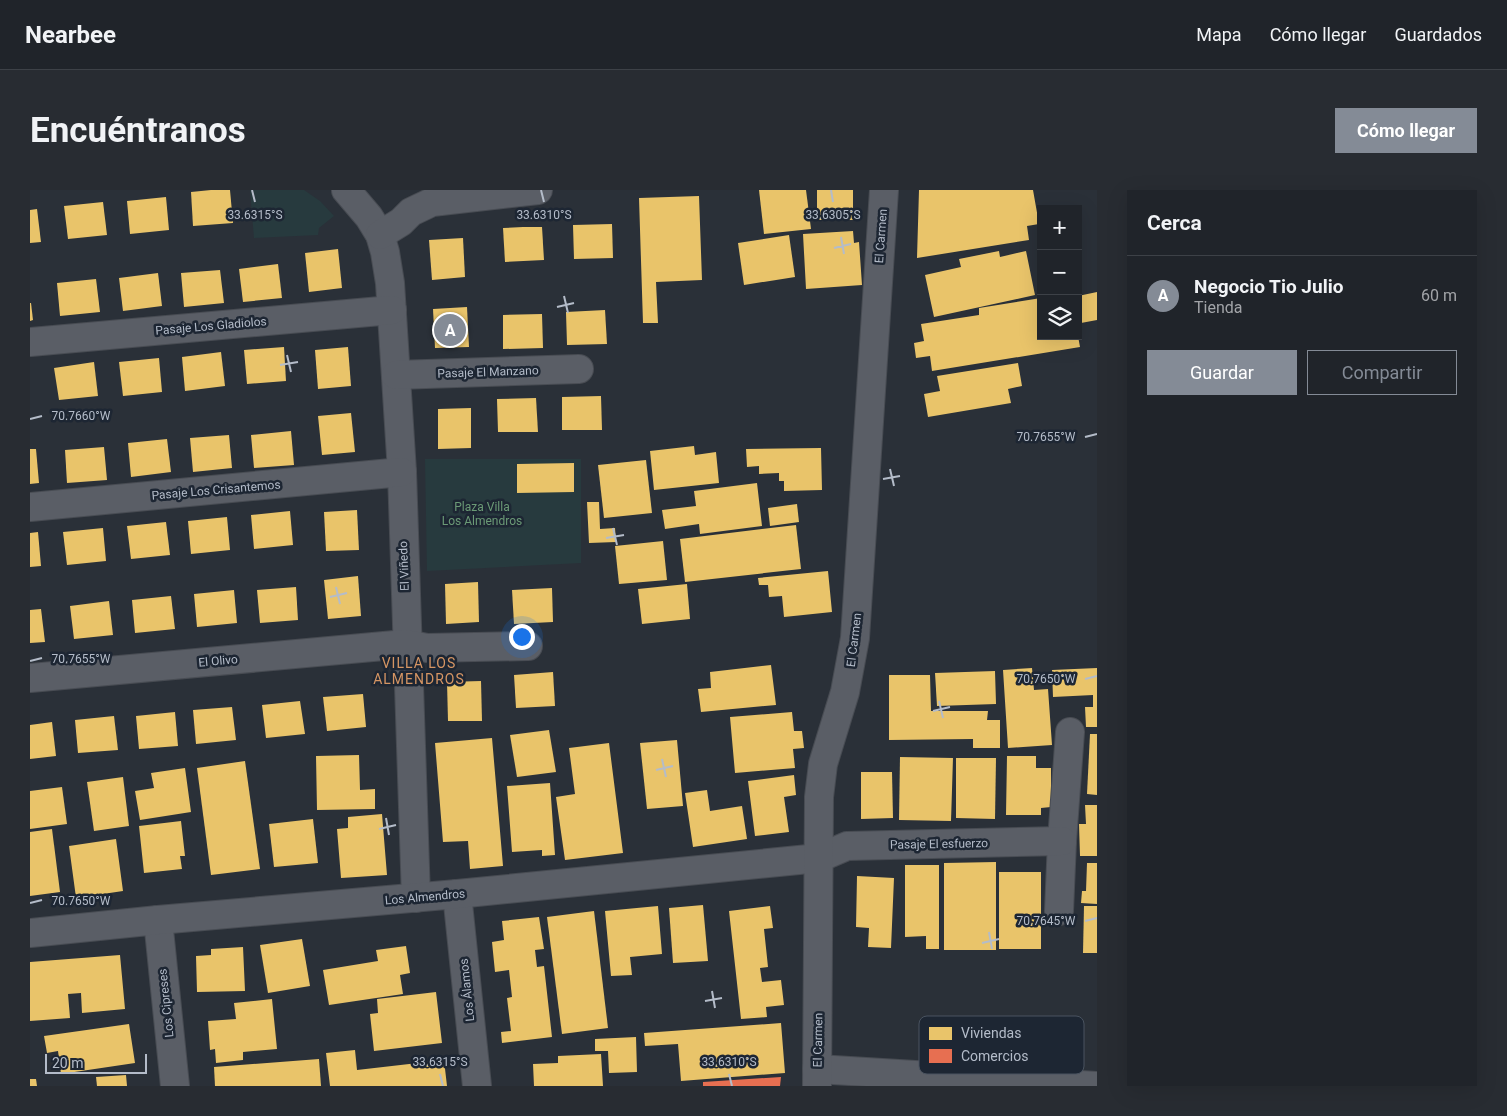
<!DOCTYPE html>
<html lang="es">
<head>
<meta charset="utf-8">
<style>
	:root { --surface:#20242a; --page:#282c32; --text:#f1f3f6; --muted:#a2a4a8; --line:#3d4147; --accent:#848b96 }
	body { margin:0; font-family:Roboto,sans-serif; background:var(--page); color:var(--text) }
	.controls { position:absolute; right:15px; top:15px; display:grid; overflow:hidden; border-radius:0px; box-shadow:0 5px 20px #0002 }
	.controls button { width:45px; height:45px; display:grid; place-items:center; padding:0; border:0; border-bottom:1px solid var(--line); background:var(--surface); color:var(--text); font:25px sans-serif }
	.scale { position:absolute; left:15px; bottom:12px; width:102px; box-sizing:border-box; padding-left:5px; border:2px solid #b4bcc9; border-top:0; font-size:14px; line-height:18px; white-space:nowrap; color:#b4bcc9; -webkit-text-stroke:4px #1d2633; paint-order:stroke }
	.you { position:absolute; left:491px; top:446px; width:18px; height:18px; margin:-12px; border:4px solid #fff; border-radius:50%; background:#1a73e8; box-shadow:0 0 0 8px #1a73e833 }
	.badge { display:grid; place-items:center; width:32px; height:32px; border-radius:50%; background:var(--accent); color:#fff; font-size:16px; font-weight:700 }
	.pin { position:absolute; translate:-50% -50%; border:2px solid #fff; box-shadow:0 1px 5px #0006 }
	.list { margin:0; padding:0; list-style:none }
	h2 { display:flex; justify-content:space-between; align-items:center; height:65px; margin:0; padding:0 20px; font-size:21px }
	h2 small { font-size:16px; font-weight:400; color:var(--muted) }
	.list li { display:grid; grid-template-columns:32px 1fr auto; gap:15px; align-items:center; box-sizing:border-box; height:80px; padding:0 20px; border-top:1px solid var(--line) }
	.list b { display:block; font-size:19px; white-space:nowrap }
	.list p { margin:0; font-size:16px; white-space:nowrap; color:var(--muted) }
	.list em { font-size:16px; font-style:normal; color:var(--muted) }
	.actions { display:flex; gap:10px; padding:15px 20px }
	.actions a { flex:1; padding:11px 0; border:1px solid var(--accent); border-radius:0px; text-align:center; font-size:18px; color:var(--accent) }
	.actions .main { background:var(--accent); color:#fff }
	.icon { flex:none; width:28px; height:28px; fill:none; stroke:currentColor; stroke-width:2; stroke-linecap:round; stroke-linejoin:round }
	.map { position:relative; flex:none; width:1067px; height:896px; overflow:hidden; border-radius:0px }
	header { display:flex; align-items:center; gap:30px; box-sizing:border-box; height:70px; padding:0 25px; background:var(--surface); border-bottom:1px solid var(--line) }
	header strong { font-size:24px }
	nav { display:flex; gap:28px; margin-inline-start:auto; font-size:18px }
	.intro { display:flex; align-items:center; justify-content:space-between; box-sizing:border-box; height:120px; padding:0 30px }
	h1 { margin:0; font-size:35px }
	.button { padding:12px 22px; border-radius:0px; background:var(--accent); color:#fff; font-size:18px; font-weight:700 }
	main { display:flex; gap:30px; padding:0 30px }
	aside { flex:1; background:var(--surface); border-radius:0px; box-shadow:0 5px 20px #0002 }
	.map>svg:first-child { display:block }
	.green { fill:#273a3e }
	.homes { fill:#e9c46a }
	.shops { fill:#e76f51 }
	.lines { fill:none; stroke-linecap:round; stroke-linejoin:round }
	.street-casing { stroke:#484c53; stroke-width:30 }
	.street { stroke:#5a5e66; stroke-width:28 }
	.ticks { fill:none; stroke:#b4bcc9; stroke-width:2 }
	.labels { text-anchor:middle; stroke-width:5; stroke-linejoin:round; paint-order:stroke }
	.street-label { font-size:12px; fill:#b4bcc9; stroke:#1d2633 }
	.park-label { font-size:12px; fill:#6b9a76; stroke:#1d2633 }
	.neighbourhood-label { font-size:14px; letter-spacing:1px; fill:#d59563; stroke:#1d2633 }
	.key { fill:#1d2633; stroke:#4a5360; stroke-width:1 }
	.key-label { font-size:14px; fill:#b4bcc9 }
	.ticks-label { font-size:12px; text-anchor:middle; fill:#b4bcc9; stroke:#1d2633; stroke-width:5; stroke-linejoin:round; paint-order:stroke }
</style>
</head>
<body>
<header>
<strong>Nearbee</strong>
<nav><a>Mapa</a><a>Cómo llegar</a><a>Guardados</a></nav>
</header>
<div class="intro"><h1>Encuéntranos</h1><a class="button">Cómo llegar</a></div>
<main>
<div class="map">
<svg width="1067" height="896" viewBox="0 0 1067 896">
	<rect width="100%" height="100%" fill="#2a3038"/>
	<!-- green -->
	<g class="green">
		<polygon points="220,0 274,0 290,11 304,26 289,38 288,45 224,48"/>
		<polygon points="395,269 551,269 551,373 397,381"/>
	</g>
	<!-- homes -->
	<g class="homes">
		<polygon points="181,0 200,0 203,33 163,36 161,2"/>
		<polygon points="729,0 776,0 781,39 734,44"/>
		<rect x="787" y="0" width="36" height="30"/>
		<polygon points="889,0 1003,0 1009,34 997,36 999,50 887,68"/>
		<polygon points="669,6 672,90 626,92 628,133 613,133 609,8"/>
		<polygon points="136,7 139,40 100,44 97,11"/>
		<polygon points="73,12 77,45 38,49 34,16"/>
		<polygon points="7,19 11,52 0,53 0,20"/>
		<polygon points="582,34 583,68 544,69 543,35"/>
		<polygon points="493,37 512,37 514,70 475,72 473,38"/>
		<polygon points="823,41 824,53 829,52 832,95 776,99 773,44"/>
		<polygon points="759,45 765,87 714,95 708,53"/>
		<polygon points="433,48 435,87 402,90 399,50"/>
		<polygon points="308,59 312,98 279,102 275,63"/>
		<polygon points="969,61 970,67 996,61 1005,105 904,127 895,85 931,77 929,69"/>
		<polygon points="248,74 252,108 213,112 209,79"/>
		<polygon points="190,80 194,113 154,117 151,83"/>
		<polygon points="128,83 132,116 93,121 89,88"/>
		<polygon points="66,89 70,122 30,126 27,93"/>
		<polygon points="1067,102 1067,130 1051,133 1048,106"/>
		<polygon points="1011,108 1011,146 1048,146 1050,157 902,181 900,166 886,168 884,153 894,151 891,134 949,125 949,118"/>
		<polygon points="0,113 1,113 3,130 0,131"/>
		<polygon points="437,117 439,157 405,158 403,119"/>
		<polygon points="575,120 577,154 537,155 536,122"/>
		<polygon points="512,124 513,158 473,159 473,125"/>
		<polygon points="254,157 256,191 217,194 214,160"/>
		<polygon points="318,157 321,196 288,199 285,160"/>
		<polygon points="191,162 195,196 155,201 152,167"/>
		<polygon points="129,168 132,202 93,206 89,172"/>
		<polygon points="64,172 68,206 29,210 24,178"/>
		<polygon points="988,173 992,196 978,199 981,213 898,227 894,204 910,201 907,186"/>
		<polygon points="571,206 572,240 532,240 532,207"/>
		<polygon points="506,208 508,242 468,242 467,209"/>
		<polygon points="441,218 441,258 408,259 408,219"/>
		<polygon points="321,223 325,262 292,265 288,226"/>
		<polygon points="261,241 264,275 224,278 221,245"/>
		<polygon points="199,245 202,278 163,282 160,248"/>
		<polygon points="137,249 141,282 101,287 98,253"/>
		<polygon points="664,256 665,265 686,262 689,293 624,300 620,261"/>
		<polygon points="74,257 77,290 37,293 35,260"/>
		<polygon points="791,258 792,300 754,301 754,291 749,291 749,283 729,284 729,276 717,277 716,259"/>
		<polygon points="0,259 6,259 9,293 0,294"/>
		<polygon points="616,270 622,323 574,328 568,275"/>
		<polygon points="544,273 544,302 487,303 487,274"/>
		<polygon points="727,293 732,336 670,344 669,334 635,339 632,320 666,316 664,301"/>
		<polygon points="557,312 569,312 570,339 585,338 586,352 559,353"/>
		<polygon points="767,314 769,332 740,336 738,318"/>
		<polygon points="327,320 329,360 296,361 294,322"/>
		<polygon points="260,321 263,355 224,359 221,325"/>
		<polygon points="197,327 200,360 161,364 158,331"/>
		<polygon points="136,332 140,365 101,369 97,336"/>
		<polygon points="766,335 771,379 655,392 650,349"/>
		<polygon points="73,338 76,371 37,375 33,342"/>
		<polygon points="8,342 11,376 0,377 0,343"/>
		<polygon points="633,351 637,390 589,394 585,356"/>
		<polygon points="798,381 802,422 754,427 752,406 739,407 738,395 729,395 728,388"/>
		<polygon points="328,386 331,426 298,429 294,390"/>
		<polygon points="448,392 449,432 416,434 415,394"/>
		<polygon points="657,394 660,429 612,434 608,399"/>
		<polygon points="266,397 268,430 230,433 227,400"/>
		<polygon points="522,398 523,432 484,434 482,400"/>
		<polygon points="204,400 207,433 167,437 164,404"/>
		<polygon points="141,406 145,439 105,443 102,410"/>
		<polygon points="79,411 83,445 44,449 40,416"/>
		<polygon points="11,419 15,452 0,453 0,420"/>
		<polygon points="741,475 746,515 671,522 668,499 681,498 680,482"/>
		<polygon points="1002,478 1004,500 1018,499 1022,555 978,558 973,480"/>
		<polygon points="1067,478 1067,537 1056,537 1055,517 1063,517 1063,505 1023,507 1022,480"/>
		<polygon points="965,481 966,514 907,516 905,483"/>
		<polygon points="523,482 525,516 486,518 484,485"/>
		<polygon points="859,485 900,485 901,521 958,521 957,530 970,530 970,558 943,558 943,549 859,550"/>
		<polygon points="451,491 452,531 418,531 417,492"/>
		<polygon points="333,504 336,537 297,541 293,507"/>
		<polygon points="270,511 275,544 236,548 232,515"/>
		<polygon points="202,517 206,550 166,554 163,520"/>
		<polygon points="145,522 148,556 109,559 106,526"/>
		<polygon points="762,522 764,541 772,541 774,558 763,559 765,578 705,583 700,527"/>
		<polygon points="84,526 88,560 48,563 45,530"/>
		<polygon points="22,532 26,566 0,569 0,535"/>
		<polygon points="519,540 526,582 487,587 480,545"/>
		<polygon points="1060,544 1067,544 1067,605 1057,604"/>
		<polygon points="462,548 473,676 440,679 438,651 413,652 405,553"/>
		<polygon points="647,550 653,616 617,619 610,553"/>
		<polygon points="579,553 593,663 535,670 526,607 545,604 539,558"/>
		<polygon points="329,565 330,600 345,599 345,619 287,620 286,566"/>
		<polygon points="977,566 1006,566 1006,578 1021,578 1021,617 1011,618 1011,625 976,625"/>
		<polygon points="870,567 923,568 921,631 869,630"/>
		<polygon points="926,568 966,568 965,629 926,628"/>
		<polygon points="215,571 230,679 181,685 167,578"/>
		<polygon points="155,578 161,622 110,630 105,601 124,598 121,583"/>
		<polygon points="831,582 862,582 863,628 831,629"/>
		<polygon points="764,585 766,605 754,607 759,642 725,646 718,591"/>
		<polygon points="93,587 99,636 64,641 57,592"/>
		<polygon points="520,593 525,665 512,666 512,660 482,662 477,596"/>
		<polygon points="32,597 37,634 0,639 0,601"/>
		<polygon points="677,600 680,621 712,616 717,649 663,657 655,603"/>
		<polygon points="1055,615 1067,615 1067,666 1050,666 1049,634 1056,634"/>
		<polygon points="352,624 357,685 311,688 307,639 318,638 318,627"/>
		<polygon points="283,629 288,673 244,677 239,634"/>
		<polygon points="151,631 155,666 150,666 152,679 114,683 109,636"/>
		<polygon points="22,639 30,702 0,706 0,642"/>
		<polygon points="86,649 93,701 66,705 67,713 47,715 39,656"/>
		<polygon points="966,672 966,760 914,760 914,673"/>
		<polygon points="1057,673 1067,673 1067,714 1051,713 1052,701 1056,701"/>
		<polygon points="875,675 909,675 909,759 896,759 896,746 875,747"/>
		<rect x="969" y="682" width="42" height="77"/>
		<polygon points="827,686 864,688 861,758 838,757 839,738 826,737"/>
		<polygon points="673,715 678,771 643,773 639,718"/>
		<polygon points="628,716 632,764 600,767 602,785 581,786 575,721"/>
		<polygon points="740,716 743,738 734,739 738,777 730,778 732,792 751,790 754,815 736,817 737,827 711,829 699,721"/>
		<polygon points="1054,716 1067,716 1067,763 1053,763"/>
		<polygon points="564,721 578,838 532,844 517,727"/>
		<polygon points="509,727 514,759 505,760 507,777 514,776 522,847 472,853 471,842 481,841 477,808 482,807 479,780 465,782 462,752 474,750 472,731"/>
		<polygon points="272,749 280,796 238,803 230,755"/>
		<polygon points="376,756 380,783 370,785 373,804 299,815 293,780 348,771 346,760"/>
		<polygon points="213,757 215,801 167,802 166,766 181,765 181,759"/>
		<polygon points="90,765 95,819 52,823 51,803 38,804 40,828 0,831 0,772"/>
		<polygon points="406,802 412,853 344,861 340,824 348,823 347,809"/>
		<polygon points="242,809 247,859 213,862 213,870 186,873 185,859 180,860 178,831 206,829 204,813"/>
		<polygon points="751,833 755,883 651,891 648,854 615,856 614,843"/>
		<polygon points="99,834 105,873 31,884 28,861 17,863 14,846"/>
		<polygon points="606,847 607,882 579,883 578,861 565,861 565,849"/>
		<polygon points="325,860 327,880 414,870 417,896 300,896 296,863"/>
		<polygon points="571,864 573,896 504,896 503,874 528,873 528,866"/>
		<polygon points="289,869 291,896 185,896 184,877"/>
		<polygon points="96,885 97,896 67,896 66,887"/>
		<polygon points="0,889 6,889 7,896 0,896"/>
	</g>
	<!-- shops -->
	<polygon class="shops" points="751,887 750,896 673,896 673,892"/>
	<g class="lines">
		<!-- street casing -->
		<g class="street-casing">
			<g id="street">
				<polyline points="316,0 339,27 350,45 355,62 360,93 372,282 386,708"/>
				<polyline points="350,45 371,32 381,22 402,12 508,0"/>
				<polyline points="0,152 362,120"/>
				<polyline points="366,185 549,179"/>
				<polyline points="0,317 372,282"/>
				<polyline points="0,488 376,454 397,458 498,456"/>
				<polyline points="427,704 447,896"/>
				<polyline points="1029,721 1032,651 1040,542"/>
				<polyline points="128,730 145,896"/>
				<polyline points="0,743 128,730 427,704 789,668 817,656 1032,651"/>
				<polyline points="787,879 1067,896"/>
				<polyline points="787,896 789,607 793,574 815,502 825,448 854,0"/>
			</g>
		</g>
		<!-- street -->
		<use href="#street" class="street"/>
	</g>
	<!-- ticks -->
	<path class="ticks" d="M222,0l3,12M511,0l3,12M801,0l2,12M811,47l3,17M804,58l17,-4M534,106l4,17M527,117l17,-4M257,165l4,17M250,175l18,-3M0,229l12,-3M1055,247l12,-3M860,279l4,17M853,289l17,-3M583,338l4,17M576,348l18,-3M306,397l4,17M300,407l17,-4M0,471l12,-3M1055,489l12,-3M909,511l4,17M903,521l17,-4M632,569l4,18M626,580l17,-4M356,628l3,17M349,639l17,-4M0,713l12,-3M1055,731l12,-3M959,742l3,17M952,753l17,-4M682,801l3,17M675,811l17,-3M410,884l3,12M699,884l3,12"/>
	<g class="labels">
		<!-- street labels -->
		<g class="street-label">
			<text transform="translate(851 46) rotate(-86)" y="4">El Carmen</text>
			<text transform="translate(181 136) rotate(-5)" y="4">Pasaje Los Gladiolos</text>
			<text transform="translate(458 182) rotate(-2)" y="4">Pasaje El Manzano</text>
			<text transform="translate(186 300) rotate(-5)" y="4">Pasaje Los Crisantemos</text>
			<text transform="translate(374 376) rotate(-92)" y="4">El Viñedo</text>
			<text transform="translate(824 450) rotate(-83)" y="4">El Carmen</text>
			<text transform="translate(188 471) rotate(-5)" y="4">El Olivo</text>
			<text transform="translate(909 654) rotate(-1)" y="4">Pasaje El esfuerzo</text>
			<text transform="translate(395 707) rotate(-5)" y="4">Los Almendros</text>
			<text transform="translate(437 800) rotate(-96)" y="4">Los Álamos</text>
			<text transform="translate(136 813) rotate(-96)" y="4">Los Cipreses</text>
			<text transform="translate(788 850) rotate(-89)" y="4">El Carmen</text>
		</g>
		<!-- park labels -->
		<g class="park-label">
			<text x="452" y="321">Plaza Villa<tspan x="452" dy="14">Los Almendros</tspan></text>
		</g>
		<!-- neighbourhood labels -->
		<g class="neighbourhood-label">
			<text x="389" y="478">VILLA LOS<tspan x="389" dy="16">ALMENDROS</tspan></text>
		</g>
	</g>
	<!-- legend -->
	<rect x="889" y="826" width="165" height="58" rx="8" class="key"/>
	<rect x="899" y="837" width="23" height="13" fill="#e9c46a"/>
	<rect x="899" y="859" width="23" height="14" fill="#e76f51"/>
	<g class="key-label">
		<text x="931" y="848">Viviendas</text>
		<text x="931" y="871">Comercios</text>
	</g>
	<g class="ticks-label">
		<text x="225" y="29">33.6315°S</text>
		<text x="514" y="29">33.6310°S</text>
		<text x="803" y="29">33.6305°S</text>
		<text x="51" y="230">70.7660°W</text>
		<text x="1016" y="251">70.7655°W</text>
		<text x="51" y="473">70.7655°W</text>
		<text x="1016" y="493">70.7650°W</text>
		<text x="51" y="715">70.7650°W</text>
		<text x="1016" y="735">70.7645°W</text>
		<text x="410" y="876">33.6315°S</text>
		<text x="699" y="876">33.6310°S</text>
	</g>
</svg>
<div class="controls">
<button>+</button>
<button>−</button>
<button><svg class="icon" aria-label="layers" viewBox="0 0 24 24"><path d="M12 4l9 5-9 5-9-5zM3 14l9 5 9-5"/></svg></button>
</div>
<div class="scale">20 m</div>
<div class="you"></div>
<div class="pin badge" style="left:420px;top:140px">A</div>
</div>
<aside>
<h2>Cerca<small></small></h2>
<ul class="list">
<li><span class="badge">A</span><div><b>Negocio Tio Julio</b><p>Tienda</p></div><em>60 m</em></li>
</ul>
<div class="actions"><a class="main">Guardar</a><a>Compartir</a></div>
</aside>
</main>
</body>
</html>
